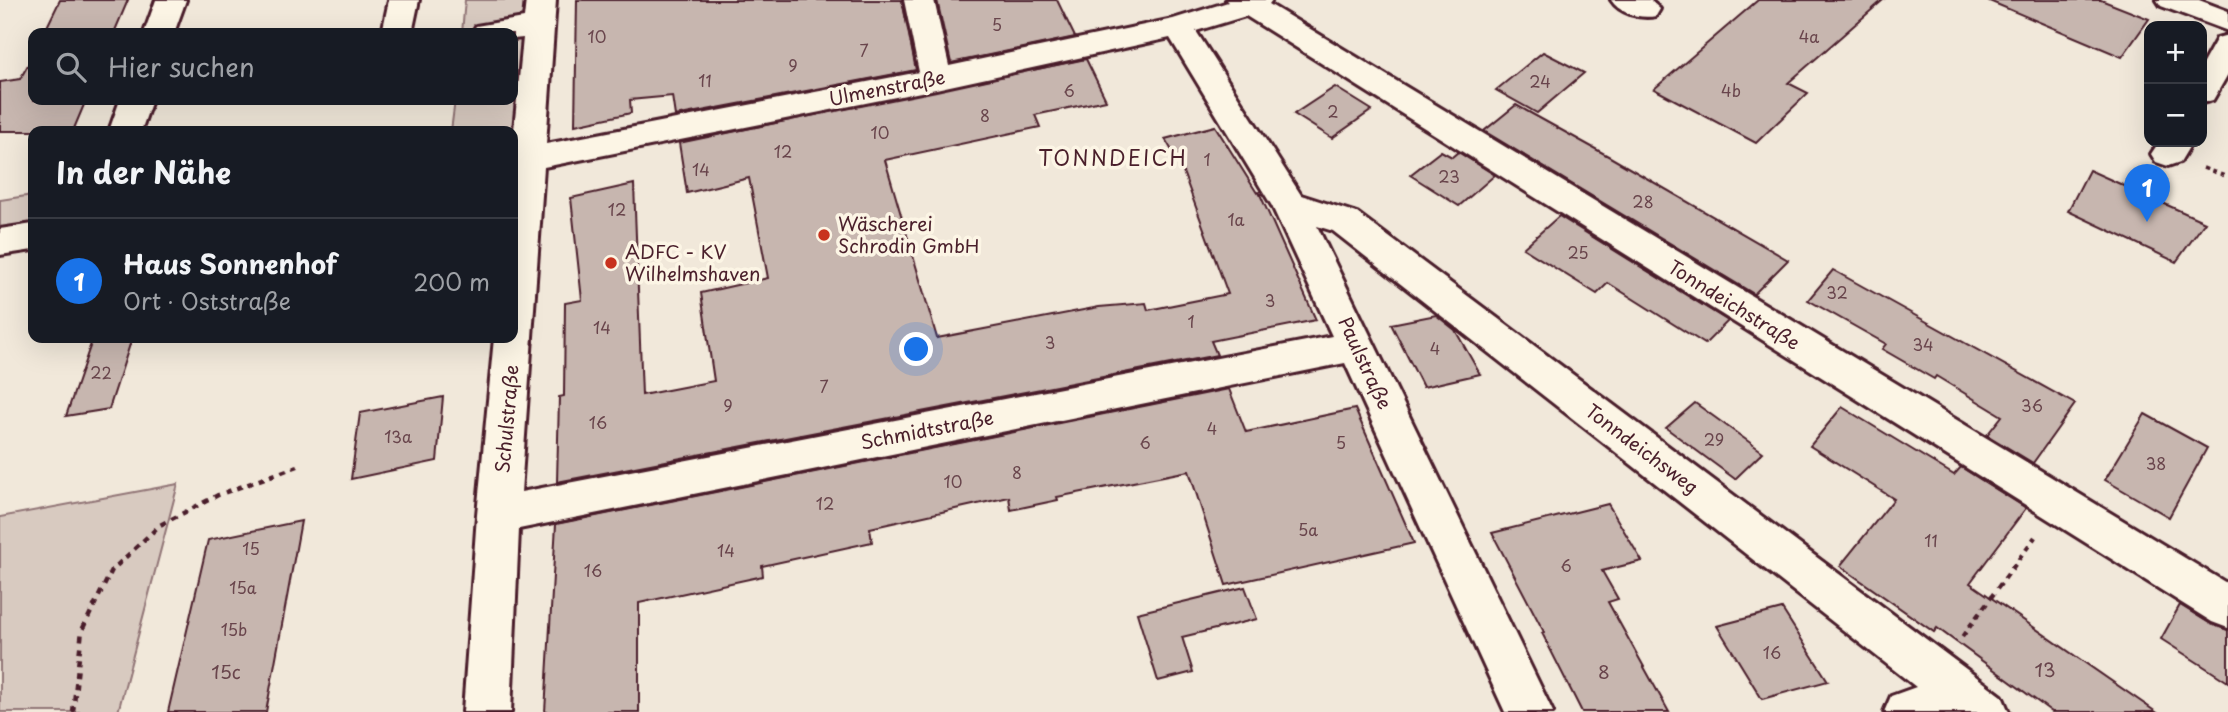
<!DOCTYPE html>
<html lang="de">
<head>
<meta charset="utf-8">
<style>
	:root { --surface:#171b24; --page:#242831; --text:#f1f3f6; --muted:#9ea1a6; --line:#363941; --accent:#1a73e8 }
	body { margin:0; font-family:"Playpen Sans",sans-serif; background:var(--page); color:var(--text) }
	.controls { position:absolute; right:21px; top:21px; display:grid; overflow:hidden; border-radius:14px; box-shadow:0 7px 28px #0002 }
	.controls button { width:63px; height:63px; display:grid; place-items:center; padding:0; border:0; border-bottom:2px solid var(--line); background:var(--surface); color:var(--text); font:35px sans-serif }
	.you { position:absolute; left:917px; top:350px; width:24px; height:24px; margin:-18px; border:5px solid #fff; border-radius:50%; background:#1a73e8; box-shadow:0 0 0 10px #1a73e833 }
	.badge { display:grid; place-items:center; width:46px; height:46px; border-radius:50%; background:var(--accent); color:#fff; font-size:23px; font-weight:700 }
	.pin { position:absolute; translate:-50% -58px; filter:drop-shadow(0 2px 4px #0008) }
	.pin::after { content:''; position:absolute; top:37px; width:24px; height:21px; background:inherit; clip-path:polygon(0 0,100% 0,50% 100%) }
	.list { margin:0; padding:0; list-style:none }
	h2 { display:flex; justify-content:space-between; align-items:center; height:91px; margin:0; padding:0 28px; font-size:30px }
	h2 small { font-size:23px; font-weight:400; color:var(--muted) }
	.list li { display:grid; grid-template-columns:46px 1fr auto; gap:21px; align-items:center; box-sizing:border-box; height:126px; padding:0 28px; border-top:2px solid var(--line) }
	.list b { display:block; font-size:26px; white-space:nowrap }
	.list p { margin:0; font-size:23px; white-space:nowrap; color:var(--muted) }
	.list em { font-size:23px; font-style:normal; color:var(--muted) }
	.icon { flex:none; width:38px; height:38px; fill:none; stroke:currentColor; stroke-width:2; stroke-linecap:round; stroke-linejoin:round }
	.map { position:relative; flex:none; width:2228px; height:712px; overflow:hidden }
	.search { position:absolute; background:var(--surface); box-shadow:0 7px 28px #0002; left:28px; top:28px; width:490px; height:77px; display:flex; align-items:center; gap:18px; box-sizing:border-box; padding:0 24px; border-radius:14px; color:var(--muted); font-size:26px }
	.panel { position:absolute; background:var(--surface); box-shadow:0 7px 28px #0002; left:28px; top:126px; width:490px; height:217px; border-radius:14px }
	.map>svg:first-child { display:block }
	.green { fill:#d8cac0; stroke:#917476; stroke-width:2 }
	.building { fill:#c7b6af; stroke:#4a1f2b; stroke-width:2 }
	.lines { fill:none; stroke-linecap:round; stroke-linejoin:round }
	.minor-casing { stroke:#4a1f2b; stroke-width:6 }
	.path-far1 { stroke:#4a1f2b; stroke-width:3.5; stroke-dasharray:4.5 4.5; stroke-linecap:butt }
	.path { stroke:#4a1f2b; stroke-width:4.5; stroke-dasharray:6 6; stroke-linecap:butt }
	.minor { fill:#fcf5e5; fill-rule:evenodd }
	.poi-dot { fill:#c8321e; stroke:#fcf5e5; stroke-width:2.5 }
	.labels { text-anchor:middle; stroke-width:7; stroke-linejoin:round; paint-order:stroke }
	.number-label { font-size:16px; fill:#69454c }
	.street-label { font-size:19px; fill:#4a1f2b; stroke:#fcf5e5 }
	.poi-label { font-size:19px; fill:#4a1f2b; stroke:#fcf5e5; text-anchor:start }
	.near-number-label { font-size:19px; fill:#69454c }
	.neighbourhood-label { font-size:21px; letter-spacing:2px; fill:#4a1f2b; stroke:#fcf5e5 }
</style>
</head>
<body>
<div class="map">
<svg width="2228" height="712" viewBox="0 0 2228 712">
	<rect width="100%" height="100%" fill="#f1e8da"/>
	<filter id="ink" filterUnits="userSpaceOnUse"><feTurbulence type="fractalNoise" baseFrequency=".0143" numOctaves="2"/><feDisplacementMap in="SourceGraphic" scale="14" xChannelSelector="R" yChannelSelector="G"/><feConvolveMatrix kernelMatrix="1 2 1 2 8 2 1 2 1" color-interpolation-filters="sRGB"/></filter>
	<g filter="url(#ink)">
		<!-- green -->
		<g class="green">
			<polygon points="465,0 527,0 518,140 513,140 513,131 451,131 455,100 513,100 513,33 462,33"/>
			<polygon points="33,195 33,222 0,228 0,200"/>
			<polygon points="178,484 118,712 0,712 0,517"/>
		</g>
		<!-- building -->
		<g class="building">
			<polygon points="60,0 128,0 114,33 44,33"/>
			<polygon points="577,0 902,0 916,70 675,116 672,96 630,100 631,113 575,125"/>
			<polygon points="937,0 1057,0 1075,37 951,63"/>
			<polygon points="1758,0 1883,0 1788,83 1808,93 1756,143 1654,89"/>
			<polygon points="1987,0 2101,0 2149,19 2122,57"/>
			<polygon points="1543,52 1584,73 1537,113 1496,90"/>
			<polygon points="33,56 33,100 86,100 73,131 0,131 0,82 20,79"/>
			<polygon points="1086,59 1106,100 1035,115 1040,127 885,160 937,338 1099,307 1146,303 1148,310 1228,294 1180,164 1165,139 1215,126 1257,193 1259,192 1316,320 1211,341 1217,355 557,482 559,397 564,396 565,303 582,300 571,198 634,184 642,395 714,381 701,293 768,278 749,178 687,193 679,143"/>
			<polygon points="1335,87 1372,110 1332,138 1294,114"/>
			<polygon points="1516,105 1610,157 1788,260 1754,294 1484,131"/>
			<polygon points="1441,151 1452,157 1458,152 1495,175 1459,206 1410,175"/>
			<polygon points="2089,170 2205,222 2176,262 2068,211"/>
			<polygon points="1559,216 1728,321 1705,344 1608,283 1597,294 1523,248"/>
			<polygon points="1833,270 2075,404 2033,463 1987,435 2002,416 1936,376 1934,379 1882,349 1886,344 1808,300"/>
			<polygon points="1436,315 1455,330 1480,374 1423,387 1391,324"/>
			<polygon points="93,338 132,338 109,409 66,416"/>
			<polygon points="1229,389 1246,432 1355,409 1414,543 1226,585 1189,471 1057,497 1058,500 1011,510 1009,497 870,528 872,542 762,566 763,576 639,603 639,712 545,712 556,524"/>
			<polygon points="443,397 437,461 351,479 360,413"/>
			<polygon points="1695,403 1763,452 1735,479 1666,428"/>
			<polygon points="1842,407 1954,475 1961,467 2026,508 1970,583 2156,712 2052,712 1937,628 1934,632 1840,566 1894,499 1810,446"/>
			<polygon points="2145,414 2207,448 2169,517 2105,480"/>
			<polygon points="1608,504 1642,561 1602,571 1618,599 1608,602 1669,712 1582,712 1542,633 1544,632 1492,533"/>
			<polygon points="301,521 266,712 168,712 208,540"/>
			<polygon points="1245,587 1257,619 1182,637 1193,672 1158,681 1137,613"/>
			<polygon points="2180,605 2211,624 2228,630 2228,682 2161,639"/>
			<polygon points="1782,609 1828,681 1762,699 1717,626"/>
		</g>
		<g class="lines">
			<!-- minor casing -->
			<g class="minor-casing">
				<g id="minor">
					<polygon points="156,0 186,0 174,33 144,33"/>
					<polygon points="389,0 419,0 412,33 382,33"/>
					<path d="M526,0h30l-10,144 373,-72 -15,-72h30l15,66 224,-47 55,-17 -2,-2h46l-3,4 959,580v44l-16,-6 -966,-606 -50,15 105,164 56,18 645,483 7,16h-125l7,-16 25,-9 -583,-456 -16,-5 236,486h-48l-160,-349 -826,166 -8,183h-48l14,-197 17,-177h19v-198l10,-102 -10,1v-6h-41l4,-7 48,-8zM1170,38l102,168 60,130 -811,156 23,-325 392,-78z"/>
					<path d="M1611,0h39l10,9 -4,7c-16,3 -36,-2 -45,-16z"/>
					<polygon points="2157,0 2199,0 2228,11 2228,31 2161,6"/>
					<polygon points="2228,35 2228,74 2213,100 2202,103 2202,65 2217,38"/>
					<polygon points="120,100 152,100 141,131 109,131"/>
					<polygon points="2159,142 2192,142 2180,162 2168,166 2156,162 2151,154"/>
					<polygon points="33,224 33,250 0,255 0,229"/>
				</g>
			</g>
			<!-- path-far1 -->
			<polyline class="path-far1" points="2203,168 2228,177"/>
			<!-- path -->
			<g class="path">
				<polyline points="1962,637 2035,537"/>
				<polyline points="73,712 82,630 112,570 160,525 218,495 298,466"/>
			</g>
			<!-- minor -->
			<use href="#minor" class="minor"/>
		</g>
	</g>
	<!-- markers -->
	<g class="poi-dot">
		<circle cx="824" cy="235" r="7"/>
		<circle cx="611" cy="263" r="7"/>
	</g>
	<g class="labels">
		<!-- number labels -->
		<g class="number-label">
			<text x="997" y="31">5</text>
			<text x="597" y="43">10</text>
			<text x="1809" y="43">4a</text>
			<text x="864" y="57">7</text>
			<text x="793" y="72">9</text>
			<text x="705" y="87">11</text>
			<text x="1540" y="88">24</text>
			<text x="1069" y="97">6</text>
			<text x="1731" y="97">4b</text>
			<text x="1333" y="118">2</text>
			<text x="985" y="122">8</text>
			<text x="880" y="139">10</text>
			<text x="783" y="158">12</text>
			<text x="1207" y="166">1</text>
			<text x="701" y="176">14</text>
			<text x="1449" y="183">23</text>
			<text x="1643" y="208">28</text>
			<text x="617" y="216">12</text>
			<text x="1236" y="226">1a</text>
			<text x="1578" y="259">25</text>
			<text x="1837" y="299">32</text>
			<text x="1270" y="307">3</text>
			<text x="1191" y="328">1</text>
			<text x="602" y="334">14</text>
			<text x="1050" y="349">3</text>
			<text x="1923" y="351">34</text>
			<text x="1435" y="355">4</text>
			<text x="101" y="379">22</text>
			<text x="824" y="393">7</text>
			<text x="728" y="412">9</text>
			<text x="2032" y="412">36</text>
			<text x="598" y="429">16</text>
			<text x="1212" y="435">4</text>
			<text x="398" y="443">13a</text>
			<text x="1714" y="446">29</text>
			<text x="1145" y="449">6</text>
			<text x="1341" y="449">5</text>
			<text x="2156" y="470">38</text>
			<text x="1017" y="479">8</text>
			<text x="953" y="488">10</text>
			<text x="825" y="510">12</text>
			<text x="1308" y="536">5a</text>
			<text x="1931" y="547">11</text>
			<text x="251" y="555">15</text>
			<text x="726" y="557">14</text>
			<text x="1566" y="572">6</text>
			<text x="593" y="577">16</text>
			<text x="243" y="594">15a</text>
			<text x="234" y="636">15b</text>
			<text x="1772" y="659">16</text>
		</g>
		<!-- street labels -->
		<g class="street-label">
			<text transform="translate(887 88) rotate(-11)" y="7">Ulmenstraße</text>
			<text transform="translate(1734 305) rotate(32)" y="7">Tonndeichstraße</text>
			<text transform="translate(1365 363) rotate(65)" y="7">Paulstraße</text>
			<text transform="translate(507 419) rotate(-85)" y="7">Schulstraße</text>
			<text transform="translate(927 430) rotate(-11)" y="7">Schmidtstraße</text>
			<text transform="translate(1642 449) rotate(37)" y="7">Tonndeichsweg</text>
		</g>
		<!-- poi labels -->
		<g class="poi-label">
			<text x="838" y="231">Wäscherei<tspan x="838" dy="22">Schrodin GmbH</tspan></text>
			<text x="625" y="259">ADFC - KV<tspan x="625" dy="22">Wilhelmshaven</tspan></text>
		</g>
		<!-- near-number labels -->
		<g class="near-number-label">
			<text x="2045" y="677">13</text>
			<text x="226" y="679">15c</text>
			<text x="1604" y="679">8</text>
		</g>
		<!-- neighbourhood labels -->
		<g class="neighbourhood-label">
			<text x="1113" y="166">TONNDEICH</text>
		</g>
	</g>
</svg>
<div class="controls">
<button>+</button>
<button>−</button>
</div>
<div class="you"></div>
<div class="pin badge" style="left:2147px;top:222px">1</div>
<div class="search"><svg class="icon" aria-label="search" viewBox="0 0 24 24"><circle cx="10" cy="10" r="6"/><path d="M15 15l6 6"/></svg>Hier suchen</div>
<section class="panel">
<h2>In der Nähe<small></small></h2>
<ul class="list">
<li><span class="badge">1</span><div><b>Haus Sonnenhof</b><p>Ort · Oststraße</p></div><em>200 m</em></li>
</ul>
</section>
</div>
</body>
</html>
